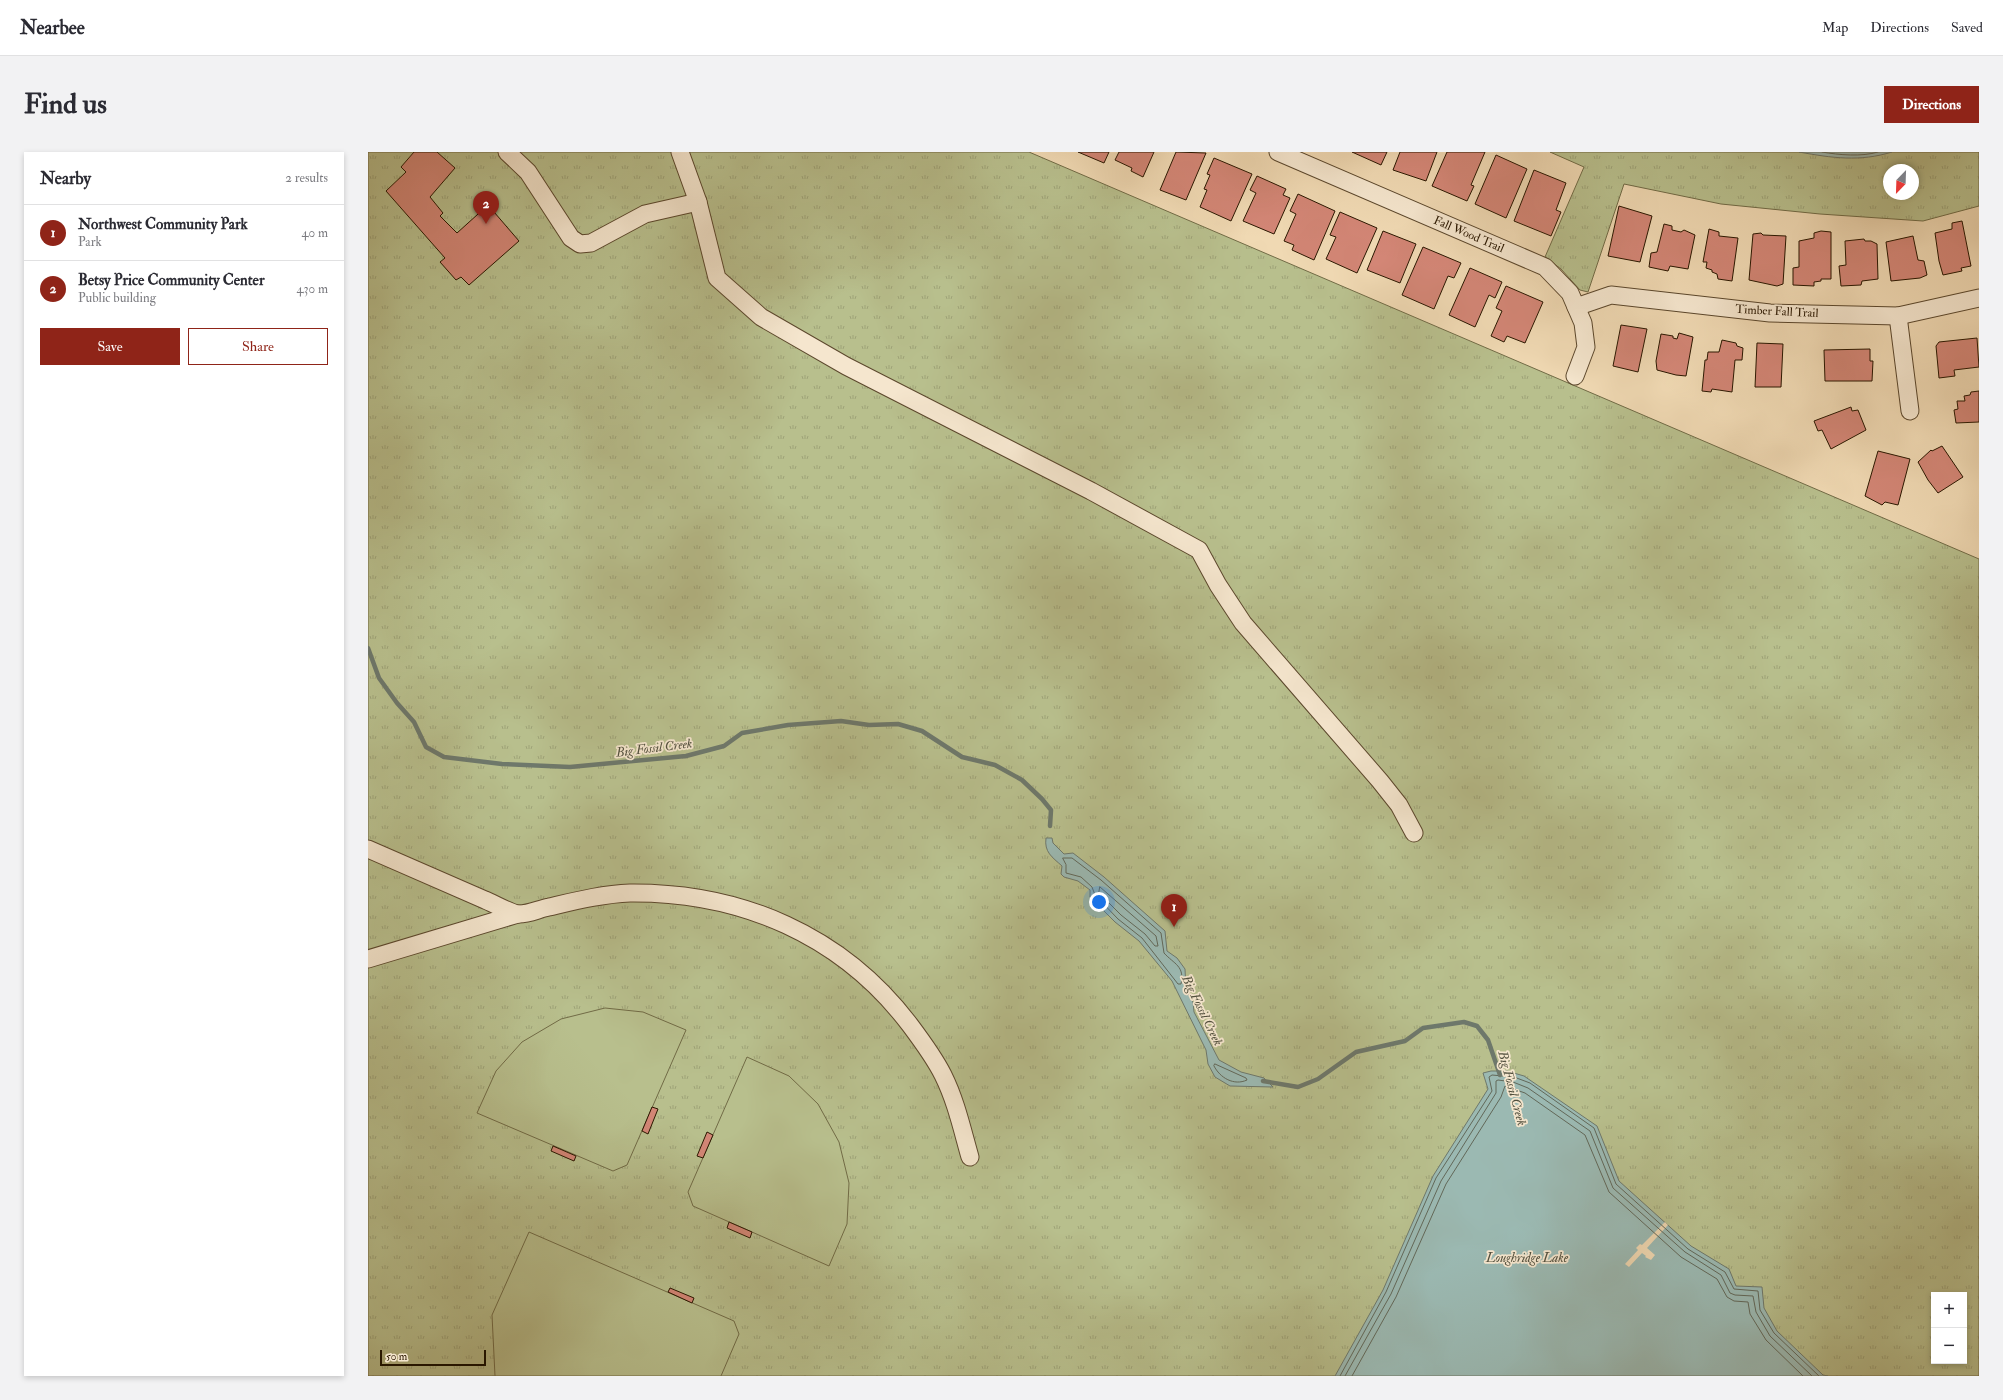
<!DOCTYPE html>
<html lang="en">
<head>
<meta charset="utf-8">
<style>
	:root { --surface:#fff; --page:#f2f2f3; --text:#2b2b33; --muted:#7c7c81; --line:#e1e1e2; --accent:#8f2418 }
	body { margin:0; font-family:"IM FELL Double Pica",serif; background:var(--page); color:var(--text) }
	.controls { position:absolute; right:12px; bottom:12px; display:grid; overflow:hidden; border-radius:0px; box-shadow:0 2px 6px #0003 }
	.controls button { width:36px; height:36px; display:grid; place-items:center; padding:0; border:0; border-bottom:1px solid var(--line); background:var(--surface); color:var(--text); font:20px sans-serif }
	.compass { position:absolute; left:1515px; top:12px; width:36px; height:36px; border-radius:50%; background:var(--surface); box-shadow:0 2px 6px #0003; rotate:203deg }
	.scale { position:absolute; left:12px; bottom:10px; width:106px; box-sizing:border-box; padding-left:4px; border:2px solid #2a1700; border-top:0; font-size:11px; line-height:14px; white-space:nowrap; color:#2a1700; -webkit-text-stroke:3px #f5e6ce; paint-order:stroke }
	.you { position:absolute; left:731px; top:750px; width:14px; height:14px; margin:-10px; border:3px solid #fff; border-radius:50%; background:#1a73e8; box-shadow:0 0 0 6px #1a73e833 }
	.badge { display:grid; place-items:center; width:26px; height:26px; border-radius:50%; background:var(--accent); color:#fff; font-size:13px; font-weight:700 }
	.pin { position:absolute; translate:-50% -33px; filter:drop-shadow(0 1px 2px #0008) }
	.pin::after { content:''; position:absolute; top:21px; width:14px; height:12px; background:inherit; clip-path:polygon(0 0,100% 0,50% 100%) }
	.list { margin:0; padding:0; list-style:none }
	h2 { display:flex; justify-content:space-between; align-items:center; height:52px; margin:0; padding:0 16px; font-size:17px }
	h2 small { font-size:13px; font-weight:400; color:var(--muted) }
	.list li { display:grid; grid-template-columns:26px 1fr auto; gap:12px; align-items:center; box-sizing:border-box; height:56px; padding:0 16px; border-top:1px solid var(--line) }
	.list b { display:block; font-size:15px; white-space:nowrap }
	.list p { margin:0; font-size:13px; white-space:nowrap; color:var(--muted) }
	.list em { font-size:13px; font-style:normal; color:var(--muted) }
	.actions { display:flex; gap:8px; padding:12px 16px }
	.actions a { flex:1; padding:9px 0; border:1px solid var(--accent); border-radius:0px; text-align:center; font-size:14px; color:var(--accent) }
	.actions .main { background:var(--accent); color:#fff }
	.map { position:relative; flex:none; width:1611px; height:1224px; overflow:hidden; border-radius:0px }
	header { display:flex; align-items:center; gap:24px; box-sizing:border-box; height:56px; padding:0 20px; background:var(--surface); border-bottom:1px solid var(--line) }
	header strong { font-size:19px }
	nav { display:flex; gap:22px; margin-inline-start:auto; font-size:14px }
	.intro { display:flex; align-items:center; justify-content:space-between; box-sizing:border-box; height:96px; padding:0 24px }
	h1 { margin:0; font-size:28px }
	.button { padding:10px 18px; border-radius:0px; background:var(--accent); color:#fff; font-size:14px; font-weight:700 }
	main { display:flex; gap:24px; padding:0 24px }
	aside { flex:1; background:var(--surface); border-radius:0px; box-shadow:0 2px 6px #0003 }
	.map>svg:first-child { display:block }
	.grass { fill:url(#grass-tufts); stroke:#716b46; fill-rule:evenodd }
	.garden { fill:#b8bf8d; stroke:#716b46 }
	.water { fill:#9bb9b2; stroke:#6e786b }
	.pier { fill:#f0d9b3 }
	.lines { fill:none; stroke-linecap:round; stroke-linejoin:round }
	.shore { stroke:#626859; stroke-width:1 }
	.stream { stroke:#6e786b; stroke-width:4.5 }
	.building { fill:#d38676; stroke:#2a1700 }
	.minor-casing { stroke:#5c482d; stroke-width:19 }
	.minor { stroke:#f5e6ce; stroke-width:17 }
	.labels { text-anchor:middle; stroke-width:3.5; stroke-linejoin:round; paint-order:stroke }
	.street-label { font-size:12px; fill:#2a1700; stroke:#f5e6ce }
	.water-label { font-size:13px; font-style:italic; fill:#52503e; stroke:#f5e6ce }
</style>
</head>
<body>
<header>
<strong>Nearbee</strong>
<nav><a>Map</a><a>Directions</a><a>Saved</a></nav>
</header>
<div class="intro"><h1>Find us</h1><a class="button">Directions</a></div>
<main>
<aside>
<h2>Nearby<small>2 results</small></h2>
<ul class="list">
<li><span class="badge">1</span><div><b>Northwest Community Park</b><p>Park</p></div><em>40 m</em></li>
<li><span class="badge">2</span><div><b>Betsy Price Community Center</b><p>Public building</p></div><em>430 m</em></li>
</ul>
<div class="actions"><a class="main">Save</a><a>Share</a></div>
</aside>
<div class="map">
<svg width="1611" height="1224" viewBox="0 0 1611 1224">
	<defs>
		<pattern id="grass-tufts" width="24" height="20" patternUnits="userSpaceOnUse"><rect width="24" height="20" fill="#b8bf8d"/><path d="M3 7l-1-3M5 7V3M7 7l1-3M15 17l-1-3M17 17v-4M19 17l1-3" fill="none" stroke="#9ea378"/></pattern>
	</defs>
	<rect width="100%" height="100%" fill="#f0d9b3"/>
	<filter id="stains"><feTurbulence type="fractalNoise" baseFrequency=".005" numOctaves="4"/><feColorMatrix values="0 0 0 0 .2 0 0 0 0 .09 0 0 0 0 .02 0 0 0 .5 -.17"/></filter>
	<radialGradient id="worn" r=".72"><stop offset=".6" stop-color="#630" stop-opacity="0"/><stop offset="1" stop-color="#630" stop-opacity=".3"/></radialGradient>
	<!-- grass -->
	<g class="grass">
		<path d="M0,0h661l950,407v817h-1611zM1566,1143h30v66h-30z"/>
		<path d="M1182,0h429v54l-56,15 -103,-7 -99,-10 -97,-20 -36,108 -8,-2 -19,-21 -16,-12 39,-90zM1521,18h24v24h-24z"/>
	</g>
	<!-- garden -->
	<g class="garden">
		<polygon points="237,856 275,860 318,878 259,1013 245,1019 109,961 128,919 154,890 193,867"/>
		<polygon points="379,905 421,924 450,952 471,990 481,1031 479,1072 461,1114 325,1054 320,1040"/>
		<polygon points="161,1080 366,1169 371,1182 353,1224 127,1224 124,1163"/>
	</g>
	<!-- water -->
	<g class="water">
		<path d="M1431,0h93c-32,10 -60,6 -93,0z"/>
		<path d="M678,686h6l1,5 11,11 9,-1 31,24 61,54 2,20 10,7 8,11 1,21 7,12 1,10 25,48 22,12 23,6 9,9 -43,-1 -15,-9 -7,-13 -2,-14 -34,-69 -33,-40 -24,-19 -25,-25v-7l-12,-9 -14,-4 -3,-3 1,-8c-10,-9 -18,-14 -16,-28z"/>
		<polygon points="1123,919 1139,919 1156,924 1229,974 1251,1029 1323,1094 1361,1117 1368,1134 1394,1135 1396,1156 1409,1179 1455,1223 1460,1224 967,1224 1015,1138 1065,1024 1120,937 1115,921"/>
	</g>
	<!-- pier -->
	<polygon class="pier" points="1297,1070 1300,1073 1279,1096 1287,1103 1283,1108 1277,1105 1278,1104 1274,1101 1261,1115 1257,1112 1270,1098 1268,1096 1272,1092 1274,1093"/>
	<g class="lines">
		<!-- shore -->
		<g class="shore">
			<path d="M1454,0c17,3 40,5 56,0"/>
			<path d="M695,706h9l29,22 60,53 3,20c10,11 21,13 17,31h-3l-36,-46 -24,-19 -23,-24 -3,-8 -11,-10 -15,-4v-8z"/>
			<polygon points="732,735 788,784 790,794 787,794 777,782 753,763 731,741"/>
			<path d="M847,912l31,14 1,2c-13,6 -27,-2 -33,-14z"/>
			<polyline points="972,1224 1018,1140 1068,1026 1124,939 1121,925 1124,923 1146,925 1162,931 1226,976 1248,1032 1320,1097 1357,1120 1366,1137 1390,1139 1392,1158 1406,1181 1451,1224"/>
			<polyline points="977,1224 1023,1142 1073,1029 1128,941 1128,929 1130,928 1145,930 1160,936 1222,979 1245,1036 1317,1100 1353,1123 1362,1141 1367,1143 1385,1144 1388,1160 1402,1184 1444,1224"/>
			<polyline points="984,1224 1028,1145 1078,1032 1133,945 1137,934 1157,941 1217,983 1241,1040 1313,1105 1349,1127 1359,1145 1366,1149 1380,1150 1382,1162 1398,1188 1435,1224"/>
		</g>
		<!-- stream -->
		<g class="stream">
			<polyline points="0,496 11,526 29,551 46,570 58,595 76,605 134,612 202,615 318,604 356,594 374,581 420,573 473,569 501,573 530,572 554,579 594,605 627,613 654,628 674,647 683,658 682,674"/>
			<polyline points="895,929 930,935 950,927 988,900 1037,889 1055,876 1096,870 1109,874 1120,888 1132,923"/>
		</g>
	</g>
	<!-- building -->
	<g class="building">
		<polygon points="46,0 69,0 87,16 62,45 75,61 72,64 89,81 120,53 151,89 101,133 93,125 88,128 72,110 77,106 18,39 38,20 33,15"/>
		<polygon points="710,0 741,0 736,11"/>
		<polygon points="751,0 786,0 775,25 763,19 764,16 747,8"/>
		<polygon points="808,0 838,1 818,48 792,38"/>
		<polygon points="984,0 1019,0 1013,13"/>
		<polygon points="1032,0 1069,0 1058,29 1025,18"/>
		<polygon points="1079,0 1117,0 1103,33 1106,34 1099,49 1064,34"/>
		<polygon points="1128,3 1159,17 1138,66 1107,52"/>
		<polygon points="846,6 884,22 863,69 832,55 839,38 836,37 842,23 839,22"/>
		<polygon points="1166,18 1198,31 1188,58 1193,60 1183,84 1146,69"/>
		<polygon points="889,24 918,37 915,43 922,46 906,82 875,69 888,41 882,38"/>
		<polygon points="930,42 967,59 946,108 924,98 926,93 916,89 928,62 922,59"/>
		<polygon points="1251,54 1284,64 1272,110 1240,104"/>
		<polygon points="972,60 1009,76 989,121 958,107 968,85 962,83"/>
		<polygon points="1594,69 1603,114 1593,116 1594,119 1575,123 1571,109 1567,81 1584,77 1584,71"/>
		<polygon points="1296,72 1304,74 1304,78 1313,80 1316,78 1327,83 1320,117 1302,114 1300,119 1281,115 1283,101 1289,100"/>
		<polygon points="1341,77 1351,80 1351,84 1370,86 1364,129 1350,127 1349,122 1344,120 1344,118 1338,116 1339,110 1335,110"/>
		<polygon points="1015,79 1048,92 1032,131 999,118"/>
		<polygon points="1453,79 1463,80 1463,127 1453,127 1453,129 1446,130 1446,134 1425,133 1425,116 1431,115 1431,89 1446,86 1446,81"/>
		<polygon points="1393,81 1395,83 1418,84 1415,132 1409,134 1381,128 1385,82"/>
		<polygon points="1545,84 1550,108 1556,109 1559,123 1552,126 1523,129 1518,90"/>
		<polygon points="1496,87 1497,89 1503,89 1509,92 1510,127 1494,129 1493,133 1473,134 1471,114 1478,113 1477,89"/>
		<polygon points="1055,95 1093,111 1086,126 1080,124 1066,157 1034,143"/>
		<polygon points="1102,116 1134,130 1127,146 1121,143 1107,175 1081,163"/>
		<polygon points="1138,134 1175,150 1157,191 1139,184 1136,190 1123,184 1134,159 1128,156"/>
		<polygon points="1253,173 1279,177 1270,220 1245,214"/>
		<polygon points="1311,181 1325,185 1318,224 1308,223 1289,218 1288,209 1293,182 1305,184 1305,186 1309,187"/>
		<polygon points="1609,186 1611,215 1586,218 1587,224 1571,226 1568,194 1571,190"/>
		<polygon points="1354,188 1368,191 1369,194 1375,196 1374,208 1367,208 1364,240 1344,237 1343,240 1334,239 1337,208 1339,208 1340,200 1351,200"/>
		<polygon points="1389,191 1415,192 1413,235 1387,235"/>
		<polygon points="1502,197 1502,209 1505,209 1504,229 1457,229 1456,198"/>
		<polygon points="1611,239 1611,270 1588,271 1586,258 1590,257 1589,249 1597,249 1596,244 1602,243 1603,240"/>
		<polygon points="1483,255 1484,259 1490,258 1498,278 1463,297 1454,278 1450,279 1446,269"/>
		<polygon points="1574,294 1595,325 1570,341 1560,328 1550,310 1563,298 1564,299"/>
		<polygon points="1510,299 1542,307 1530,353 1517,350 1514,353 1497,344"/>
		<polygon points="284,955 290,957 280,982 274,979"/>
		<polygon points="339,980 345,983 335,1006 329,1004"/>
		<polygon points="185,994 208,1004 206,1009 183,999"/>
		<polygon points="361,1070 384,1080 382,1086 359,1076"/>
		<polygon points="302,1136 326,1146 324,1151 300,1140"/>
	</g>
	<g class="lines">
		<!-- minor casing -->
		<g class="minor-casing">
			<g id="minor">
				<polyline points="139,0 160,20 203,86 212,92 223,91 277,62 330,50"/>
				<polyline points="312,0 330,50 349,126 393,165 478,214 723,339 831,398 850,433 875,471 1012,629 1031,653 1046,681"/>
				<polyline points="910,0 1177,115 1202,141 1215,171 1218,195 1207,224"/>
				<polyline points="1208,155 1243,143 1402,161 1530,164 1611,146"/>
				<polyline points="1530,164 1542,259"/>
				<path d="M0,697c39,17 78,34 117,51 8,3 27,14 34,14 10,0 20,-5 30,-7 26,-6 54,-13 81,-14 111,-1 212,42 280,132 12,16 24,32 33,50 13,26 19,54 27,82"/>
				<polyline points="0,807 150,762"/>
			</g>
		</g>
		<!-- minor -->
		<use href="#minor" class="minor"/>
	</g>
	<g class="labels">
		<!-- street labels -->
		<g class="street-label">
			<text transform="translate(1101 82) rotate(23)" y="4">Fall Wood Trail</text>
			<text transform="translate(1409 159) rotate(3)" y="4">Timber Fall Trail</text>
		</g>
		<!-- water labels -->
		<g class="water-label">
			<text transform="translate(286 595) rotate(-7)" y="5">Big Fossil Creek</text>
			<text transform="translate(835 858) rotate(64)" y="5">Big Fossil Creek</text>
			<text transform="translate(1145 936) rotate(75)" y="5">Big Fossil Creek</text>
			<text x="1159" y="1110">Loughridge Lake</text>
		</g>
	</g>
	<rect width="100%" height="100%" filter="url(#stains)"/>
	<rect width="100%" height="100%" fill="url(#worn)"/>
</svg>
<div class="controls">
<button>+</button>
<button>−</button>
</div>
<svg class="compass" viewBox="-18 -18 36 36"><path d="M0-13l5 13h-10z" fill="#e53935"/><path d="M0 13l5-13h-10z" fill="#7c7c81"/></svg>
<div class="scale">50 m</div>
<div class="you"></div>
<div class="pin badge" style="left:806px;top:775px">1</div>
<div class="pin badge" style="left:118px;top:72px">2</div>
</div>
</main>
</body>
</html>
